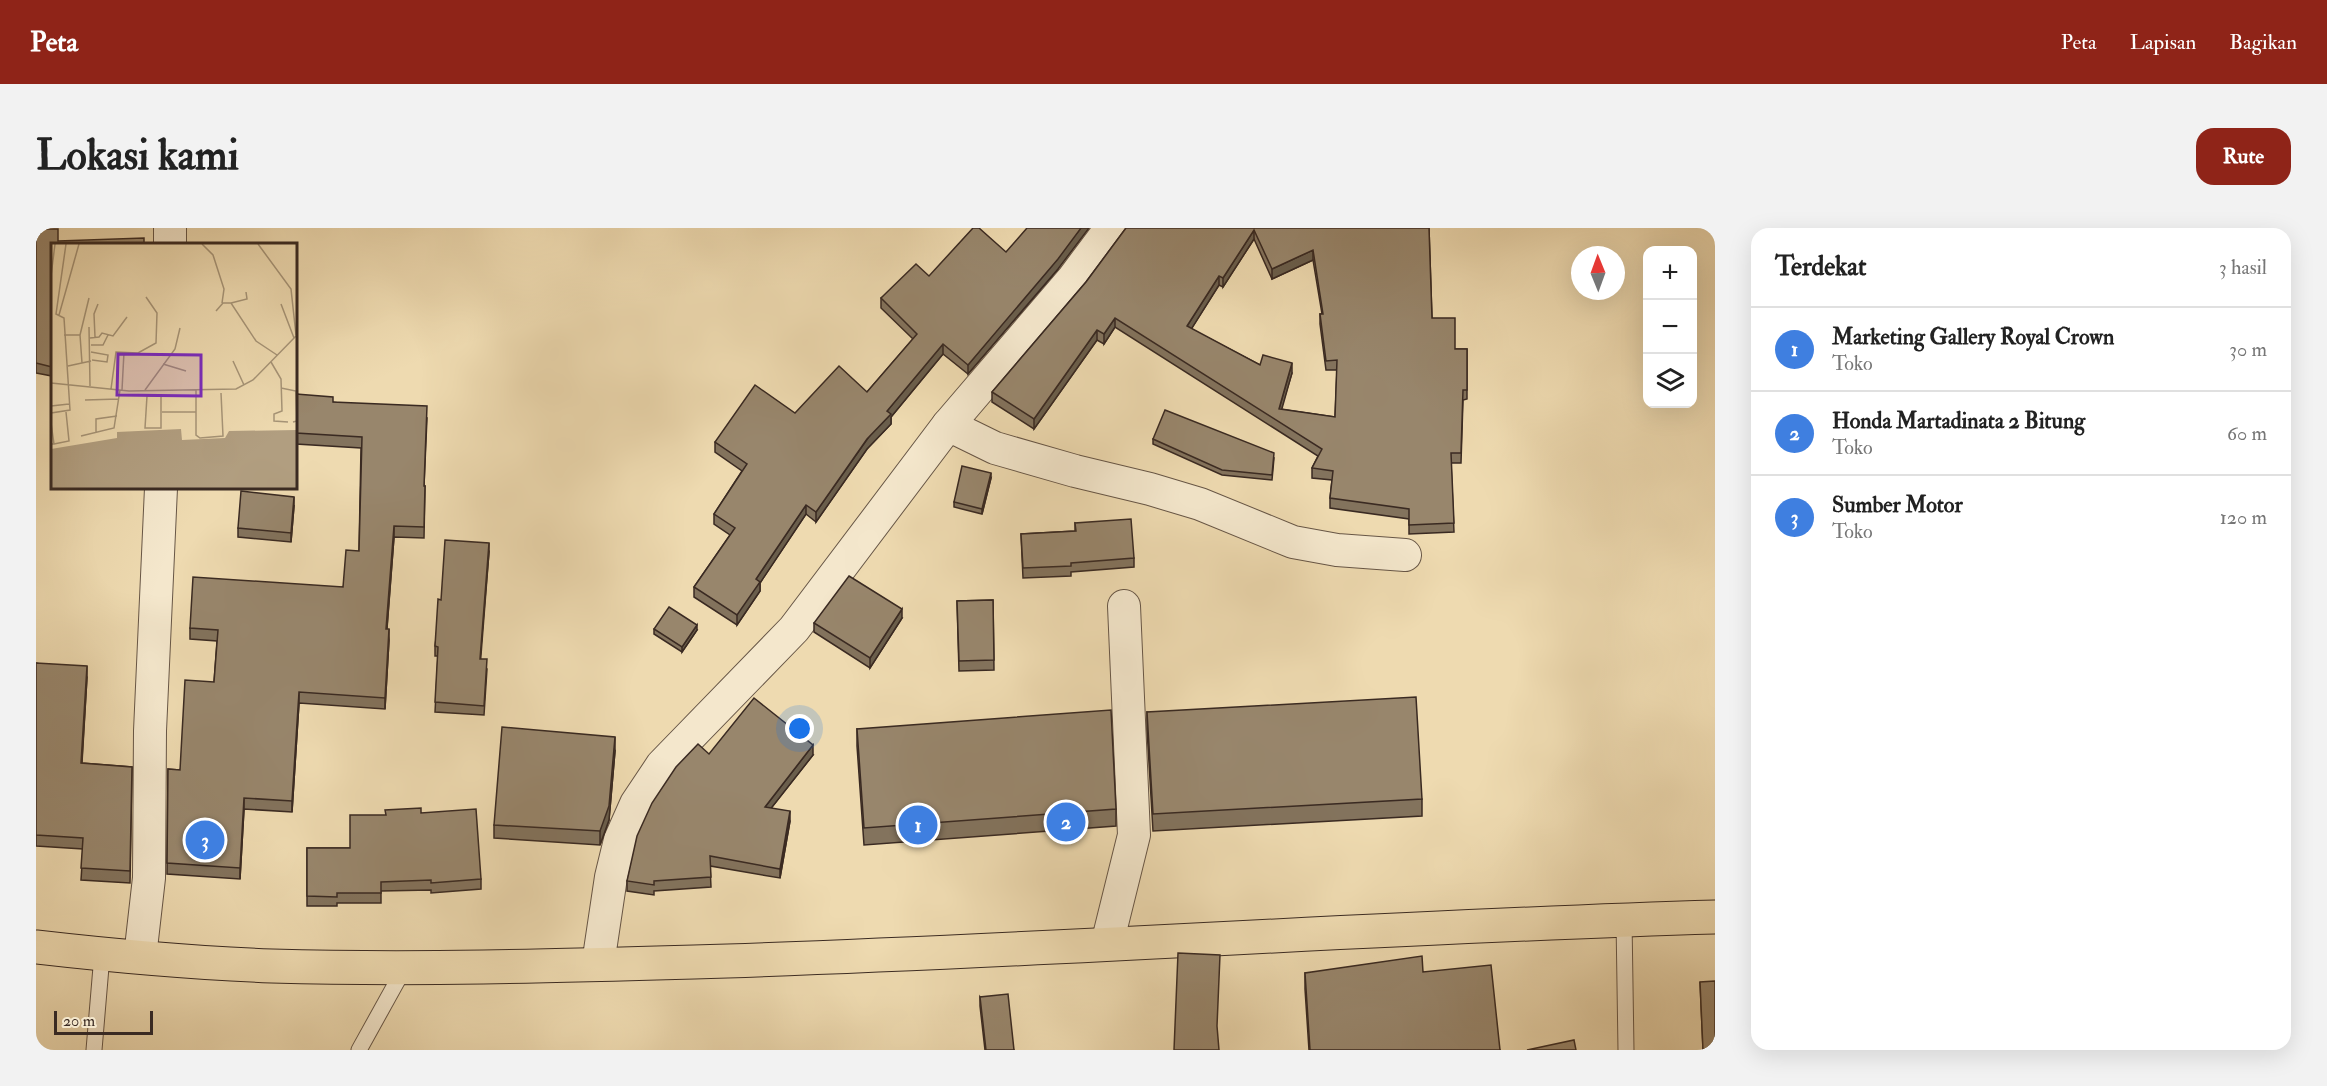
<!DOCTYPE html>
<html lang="id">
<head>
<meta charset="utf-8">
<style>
	:root { --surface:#fff; --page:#f2f2f2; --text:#222; --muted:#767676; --line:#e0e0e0; --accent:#8f2418 }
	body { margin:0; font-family:"IM FELL Double Pica",serif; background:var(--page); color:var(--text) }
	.controls { position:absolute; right:18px; top:18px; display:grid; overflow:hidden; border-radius:12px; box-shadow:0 6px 24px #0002 }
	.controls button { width:54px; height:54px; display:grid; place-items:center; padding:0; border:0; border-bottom:2px solid var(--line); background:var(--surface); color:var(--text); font:30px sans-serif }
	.compass { position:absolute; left:1535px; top:18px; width:54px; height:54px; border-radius:50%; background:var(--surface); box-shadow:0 6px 24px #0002; rotate:359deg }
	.scale { position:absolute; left:18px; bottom:15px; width:99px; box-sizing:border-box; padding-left:6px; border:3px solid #3a2a22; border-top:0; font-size:16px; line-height:21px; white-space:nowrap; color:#3a2a22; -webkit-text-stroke:4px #f4e7cc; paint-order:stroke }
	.you { position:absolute; left:764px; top:501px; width:21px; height:21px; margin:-15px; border:4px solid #fff; border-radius:50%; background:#1a73e8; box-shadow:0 0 0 9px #1a73e833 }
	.badge { display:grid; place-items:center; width:39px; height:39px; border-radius:50%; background:var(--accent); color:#fff; font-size:20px; font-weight:700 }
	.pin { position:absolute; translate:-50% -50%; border:3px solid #fff; box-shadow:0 2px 6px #0006 }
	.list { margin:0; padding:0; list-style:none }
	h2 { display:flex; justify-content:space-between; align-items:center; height:78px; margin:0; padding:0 24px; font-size:26px }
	h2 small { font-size:20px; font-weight:400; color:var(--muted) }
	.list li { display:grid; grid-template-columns:39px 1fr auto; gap:18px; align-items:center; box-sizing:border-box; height:84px; padding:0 24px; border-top:2px solid var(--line) }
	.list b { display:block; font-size:22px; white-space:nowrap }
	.list p { margin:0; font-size:20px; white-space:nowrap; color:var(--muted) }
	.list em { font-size:20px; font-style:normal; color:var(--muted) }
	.icon { flex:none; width:33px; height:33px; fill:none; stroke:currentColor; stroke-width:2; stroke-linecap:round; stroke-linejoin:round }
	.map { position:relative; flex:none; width:1679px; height:822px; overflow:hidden; border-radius:18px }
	header { display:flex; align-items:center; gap:36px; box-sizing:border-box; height:84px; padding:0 30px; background:var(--accent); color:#fff }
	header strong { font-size:28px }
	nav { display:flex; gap:33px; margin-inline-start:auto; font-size:21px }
	.intro { display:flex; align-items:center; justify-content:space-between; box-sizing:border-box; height:144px; padding:0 36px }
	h1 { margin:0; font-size:42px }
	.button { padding:15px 27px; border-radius:18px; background:var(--accent); color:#fff; font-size:21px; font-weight:700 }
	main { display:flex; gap:36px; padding:0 36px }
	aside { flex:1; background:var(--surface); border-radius:18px; box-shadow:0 6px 24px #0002 }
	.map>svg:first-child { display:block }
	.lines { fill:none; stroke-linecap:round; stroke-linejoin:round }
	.service-casing { stroke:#675646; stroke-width:17 }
	.minor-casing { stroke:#675646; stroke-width:34 }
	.trunk-casing { stroke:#3a2a22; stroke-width:35 }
	.service { stroke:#f4e7cc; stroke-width:15 }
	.minor { stroke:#f4e7cc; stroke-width:32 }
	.trunk { stroke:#eedab0; stroke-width:33 }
	.wall { fill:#83735d; stroke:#3a2a22; stroke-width:1.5; fill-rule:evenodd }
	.shaded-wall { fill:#6a5e4c; stroke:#3a2a22; stroke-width:1.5 }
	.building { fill:#98866c; stroke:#3a2a22; stroke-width:1.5; fill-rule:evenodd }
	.inset-road { fill:none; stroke:#a69477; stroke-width:1.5 }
	.view { fill:#7b2cbf; fill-opacity:0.15; stroke:#7b2cbf; stroke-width:3 }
	.inset-edge { fill:none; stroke:#3a2a22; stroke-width:3 }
</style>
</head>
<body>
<header>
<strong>Peta</strong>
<nav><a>Peta</a><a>Lapisan</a><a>Bagikan</a></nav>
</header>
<div class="intro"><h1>Lokasi kami</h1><a class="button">Rute</a></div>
<main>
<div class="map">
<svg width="1679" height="822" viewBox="0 0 1679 822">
	<rect width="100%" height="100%" fill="#eedab0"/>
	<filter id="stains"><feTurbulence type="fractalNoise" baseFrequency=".00333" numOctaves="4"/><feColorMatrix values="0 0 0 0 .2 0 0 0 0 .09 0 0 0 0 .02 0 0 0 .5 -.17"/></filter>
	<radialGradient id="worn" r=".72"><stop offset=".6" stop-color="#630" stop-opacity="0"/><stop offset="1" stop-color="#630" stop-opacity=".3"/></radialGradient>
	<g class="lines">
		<!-- service casing -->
		<g class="service-casing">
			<g id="service">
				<polyline points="1588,692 1590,822"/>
				<polyline points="58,822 66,727"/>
				<polyline points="323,822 369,739"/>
			</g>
		</g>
		<!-- minor casing -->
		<g class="minor-casing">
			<g id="minor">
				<polyline points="134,16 134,0"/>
				<polyline points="912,197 959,220 1039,243 1114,261 1164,276 1257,314 1301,322 1369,327"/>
				<polyline points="1071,716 1098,607 1088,378"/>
				<polyline points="104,729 113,650 114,503 125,260"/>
				<polyline points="562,736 575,649 584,612 600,576 626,537 758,401 912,197 1036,52 1075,0"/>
			</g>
		</g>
		<!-- trunk casing -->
		<g class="trunk-casing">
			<path id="trunk" d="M0,719c78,9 157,16 236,19 140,4 282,0 422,-4 341,-10 680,-35 1021,-45"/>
		</g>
		<!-- service -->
		<use href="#service" class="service"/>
		<!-- minor -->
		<use href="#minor" class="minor"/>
		<!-- trunk -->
		<use href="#trunk" class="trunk"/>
	</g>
	<!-- wall -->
	<g class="wall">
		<path d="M1090,0h303l3,90 23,31h12v50l-4,1 -2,63h-10l3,69 -45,2v-15l-79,-11v-10l2,-18 -20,-2v-10l6,-12 -203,-129 -11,17 -7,-4 -63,89 -42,-27v-10l94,-110zM1218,11l18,40 41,-19 9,54h-2v10l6,46h11l-2,47 -54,-8 11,-36 -32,-8 -69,-36 28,-44 4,2z"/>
		<polygon points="0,1 16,16 16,148 0,145"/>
		<polygon points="970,24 1022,41 932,146 907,126 855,189 855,196 831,221 780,294 770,286 724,355 724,363 701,397 658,369 658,359 694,307 678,296 678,286 706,243 679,224 679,214 759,185 831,164 877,111 845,80 845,70 893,48"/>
		<polygon points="260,166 297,174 391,190 388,258 389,258 388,310 358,309 351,401 353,412 349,481 263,475 256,584 208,581 204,651 131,646 132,541 144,542 178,454 181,413 154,411 154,400 307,359 323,323 325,220 260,216"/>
		<polygon points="1117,211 1238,230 1236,252 1186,247 1117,216"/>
		<polygon points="955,250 946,286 918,279 918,274"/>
		<polygon points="258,278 255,314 202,309 202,300"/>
		<polygon points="1039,295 1098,330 1098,339 1035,344 1035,348 987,350 985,306 1039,303"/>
		<polygon points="453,324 444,431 451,441 448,487 399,484 402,428 399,428 399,418 405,372"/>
		<polygon points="957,372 958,442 923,443 921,373"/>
		<polygon points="866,390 834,440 778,404 778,395"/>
		<polygon points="618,401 661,402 646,424 618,406"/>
		<polygon points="0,435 51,449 46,535 96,539 94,655 45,652 47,621 0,618"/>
		<polygon points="1111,484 1386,571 1386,588 1117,603 1111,501"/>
		<polygon points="821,501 1080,581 1080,598 828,617 821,518"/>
		<polygon points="579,523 573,592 564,617 458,610 458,597"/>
		<polygon points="673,526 777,527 735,580 754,593 744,650 674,638 675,659 618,663 618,667 591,663 591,653"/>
		<polygon points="385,585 445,651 445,661 395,665 395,662 345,663 345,675 301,675 301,678 271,678 271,620 314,620 350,587"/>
		<polygon points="1387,744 1464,822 1273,822 1269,761 1269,745"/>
		<polygon points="1664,754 1679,822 1667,822"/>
		<polygon points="944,769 978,822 949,822 944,778"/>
	</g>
	<!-- shaded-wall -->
	<g class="shaded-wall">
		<polygon points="1045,0 1053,0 1022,41 932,146 932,137"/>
		<polygon points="1218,2 1218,11 1187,59 1187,50"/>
		<polygon points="1277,22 1277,32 1236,51 1236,41"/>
		<polygon points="1183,48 1183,57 1151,108 1151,98"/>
		<polygon points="1079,90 1079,99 1068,116 1068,106"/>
		<polygon points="1061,102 1061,112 998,201 998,191"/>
		<polygon points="907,116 907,126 855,189 855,196 831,221 780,294 780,284 851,183"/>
		<polygon points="1256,135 1256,145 1243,191 1243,181"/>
		<polygon points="955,245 955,250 946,286 946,281"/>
		<polygon points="258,269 258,278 255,314 255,305"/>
		<polygon points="770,277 770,286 724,355 724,363 701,397 701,387 720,351"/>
		<polygon points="358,298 358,309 350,412 350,401"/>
		<polygon points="453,315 453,324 444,440 444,431"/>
		<polygon points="866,381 866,390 834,440 834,430"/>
		<polygon points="661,397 661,402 646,424 646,419"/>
		<polygon points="353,401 353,412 349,481 349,470"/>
		<polygon points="51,438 51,449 45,547 45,535"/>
		<polygon points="263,464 263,475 256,584 256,573"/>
		<polygon points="579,509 579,523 573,592 564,617 564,603"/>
		<polygon points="777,517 777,527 729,588 729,579"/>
		<polygon points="208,570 208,581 204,651 204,640"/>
		<polygon points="754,583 754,593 744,650 744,641"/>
	</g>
	<!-- building -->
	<g class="building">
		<polygon points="937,0 943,0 970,24 991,0 1045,0 1022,31 932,137 907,116 851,183 855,186 831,211 780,284 770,277 720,351 724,354 701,387 658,359 699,300 678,286 711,236 679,214 719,157 759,185 803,138 831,164 881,106 845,70 880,36 893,48"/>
		<path d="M1090,0h303l3,90h23v31h12v41h-4l-2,63h-10l3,70 -45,2v-16l-79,-11 3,-27 -21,-3 10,-19 -207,-131 -11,16 -7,-4 -63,89 -42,-27 94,-110zM1218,2l18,39 41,-19 10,64h-3l6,47 11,-1 -2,57 -56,-8 13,-46 -29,-8 -3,10 -73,-39 32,-50 4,2z"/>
		<polygon points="0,1 22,1 22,13 108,10 108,16 16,16 16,139 0,135"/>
		<polygon points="260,166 297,169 297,174 391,178 388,258 389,258 388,299 358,298 350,401 353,401 349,470 263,464 256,573 208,570 204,640 131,635 132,541 144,542 149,452 178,454 182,402 154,400 157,349 307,359 310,322 323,323 326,209 260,205"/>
		<polygon points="1129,182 1238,225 1236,247 1186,242 1117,211"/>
		<polygon points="926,238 955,245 946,281 918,274"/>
		<polygon points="205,263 258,269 255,305 202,300"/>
		<polygon points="1095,291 1098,330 1035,335 1035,338 987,340 985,306 1040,303 1039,295"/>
		<polygon points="409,312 453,315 444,431 451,431 448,478 399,474 402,419 399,418 402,371 405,372"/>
		<polygon points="813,348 866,381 834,430 778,395"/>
		<polygon points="957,372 958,432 923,433 921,373"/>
		<polygon points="633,379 661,397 646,419 618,401"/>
		<polygon points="0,435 51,438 45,535 96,539 94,643 45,640 47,610 0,607"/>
		<polygon points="1380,469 1386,571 1117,586 1111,484"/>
		<polygon points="718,470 777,517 729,579 754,583 744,641 674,628 675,649 618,653 618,657 591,653 601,608 616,575 640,539 662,516 673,526"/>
		<polygon points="1075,482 1080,581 828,600 821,501"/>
		<polygon points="466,499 579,509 573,578 564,603 458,597"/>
		<polygon points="385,580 385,585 440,581 445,651 395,655 395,652 345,654 345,665 301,665 301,669 271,668 271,620 314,620 314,587 350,587 349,582"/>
		<polygon points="1142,725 1184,727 1181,798 1183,822 1138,822"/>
		<polygon points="1386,728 1387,744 1455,737 1464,822 1274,822 1269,745"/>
		<polygon points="1679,753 1679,822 1667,822 1664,754"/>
		<polygon points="972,766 978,822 950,822 944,769"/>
		<polygon points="1538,812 1540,822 1491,822"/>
	</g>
	<!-- overview -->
	<g transform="translate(15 15)">
		<rect width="246" height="246" fill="#eedab0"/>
		<path d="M130,186l1,11 43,-2 4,-7 68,-1v58h-246v-39l66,-11v-6z" fill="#b19e80"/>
		<path class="inset-road" d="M151,1l11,11 11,34 -2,14M207,1l33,45 5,46M0,33l4,-32M180,60l16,-4 -1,-7M230,61l13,34M165,68l7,-8h8l25,38 21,14M8,72l20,-71M38,84l1,59M13,92h16l2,28M29,92l9,-37M44,94l-1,-23 4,-10M39,95l9,-1 3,-4 11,3 14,-19M40,102h12l5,-10M40,109l17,3 -1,7 -15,-2M182,118l11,24M220,119l10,17 1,32 -8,3v7l14,1M112,121l23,7M17,123l23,-5M0,140l78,8 107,-2 17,-9 44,-45M230,145l15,3 1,30 -4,1M60,146l5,-37 22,1 18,-10 1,-30 -11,-16M71,147l2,-38M94,147l30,-41 5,-21M145,147v45l4,3 23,-2 -2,-43M96,153h14v32h-16zM34,157l34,-1M0,163l18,-2M111,169h34M0,170l19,-3 -6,-92 -8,-4 10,-70M0,180l3,21h-3M45,190v-14l21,-3M30,193l33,-8 6,-38M3,201l15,-3 -3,-29"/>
		<path class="view" d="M67,111l83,1v41l-84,-1z"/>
		<rect width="246" height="246" class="inset-edge"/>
	</g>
	<rect width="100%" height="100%" filter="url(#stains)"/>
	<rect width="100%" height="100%" fill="url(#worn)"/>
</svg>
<div class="controls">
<button>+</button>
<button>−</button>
<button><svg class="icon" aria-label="layers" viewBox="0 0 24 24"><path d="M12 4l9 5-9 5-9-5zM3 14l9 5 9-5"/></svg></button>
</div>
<svg class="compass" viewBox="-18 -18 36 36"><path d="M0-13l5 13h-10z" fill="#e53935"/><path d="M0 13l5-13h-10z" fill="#767676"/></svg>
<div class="scale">20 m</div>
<div class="you"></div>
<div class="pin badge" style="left:882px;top:597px;background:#3f7fe0">1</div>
<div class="pin badge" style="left:1030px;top:594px;background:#3f7fe0">2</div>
<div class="pin badge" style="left:169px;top:612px;background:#3f7fe0">3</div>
</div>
<aside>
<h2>Terdekat<small>3 hasil</small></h2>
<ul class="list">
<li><span class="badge" style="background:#3f7fe0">1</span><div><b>Marketing Gallery Royal Crown</b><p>Toko</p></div><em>30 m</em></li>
<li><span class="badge" style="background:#3f7fe0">2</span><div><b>Honda Martadinata 2 Bitung</b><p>Toko</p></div><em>60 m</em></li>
<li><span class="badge" style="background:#3f7fe0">3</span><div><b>Sumber Motor</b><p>Toko</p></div><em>120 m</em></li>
</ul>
</aside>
</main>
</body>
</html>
